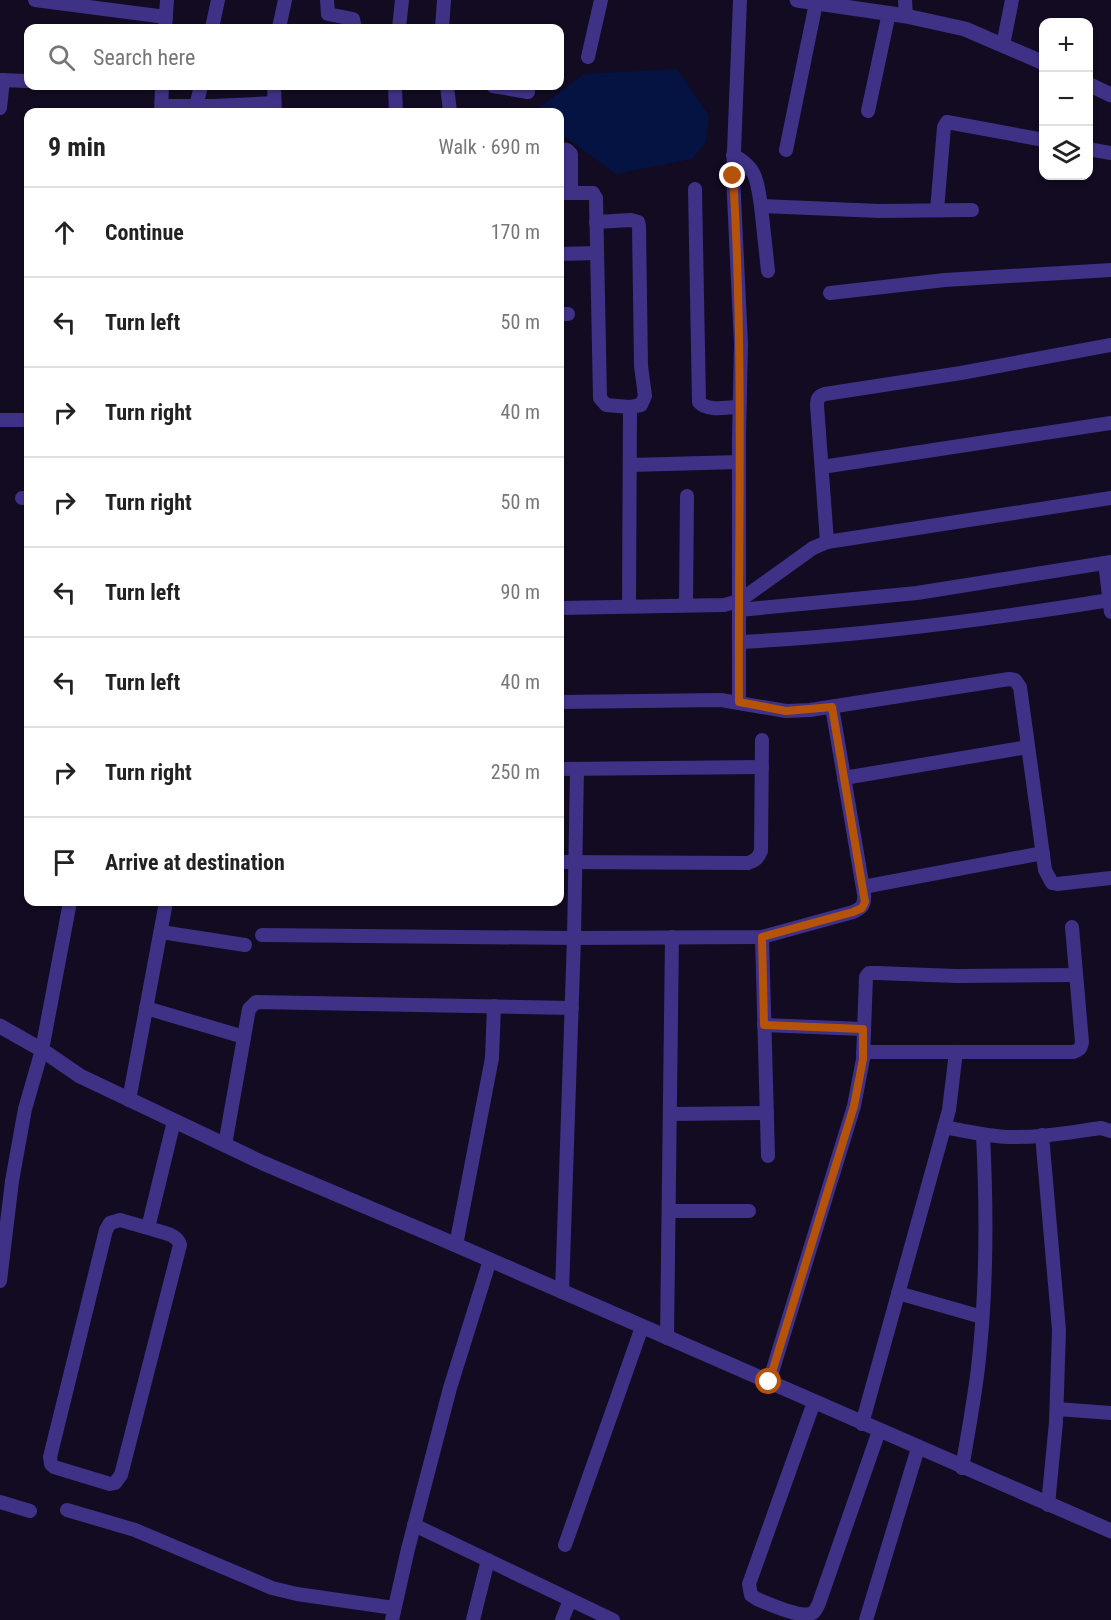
<!DOCTYPE html>
<html lang="en">
<head>
<meta charset="utf-8">
<style>
	:root { --surface:#fff; --page:#f2f2f2; --text:#222; --muted:#767676; --line:#e0e0e0 }
	body { margin:0; font-family:"Roboto Condensed",sans-serif; background:var(--page); color:var(--text) }
	.controls { position:absolute; right:18px; top:18px; display:grid; overflow:hidden; border-radius:12px; box-shadow:0 2px 4px #0004 }
	.controls button { width:54px; height:54px; display:grid; place-items:center; padding:0; border:0; border-bottom:2px solid var(--line); background:var(--surface); color:var(--text); font:30px sans-serif }
	.stop { position:absolute; width:18px; height:18px; margin:-14px; border:4px solid #b45309; border-radius:50%; background:#fff }
	.stop.end { background:#b45309; border-color:#fff; box-shadow:0 2px 6px #0008 }
	.list { margin:0; padding:0; list-style:none }
	h2 { display:flex; justify-content:space-between; align-items:center; height:78px; margin:0; padding:0 24px; font-size:26px }
	h2 small { font-size:20px; font-weight:400; color:var(--muted) }
	.list li { display:grid; grid-template-columns:39px 1fr auto; gap:18px; align-items:center; box-sizing:border-box; height:90px; padding:0 24px; border-top:2px solid var(--line) }
	.list b { display:block; font-size:22px; white-space:nowrap }
	.list em { font-size:20px; font-style:normal; color:var(--muted) }
	.icon { flex:none; width:33px; height:33px; fill:none; stroke:currentColor; stroke-width:2; stroke-linecap:round; stroke-linejoin:round }
	.map { position:relative; flex:none; width:1111px; height:1620px; overflow:hidden }
	.search { position:absolute; background:var(--surface); box-shadow:0 2px 4px #0004; left:24px; top:24px; width:540px; height:66px; display:flex; align-items:center; gap:15px; box-sizing:border-box; padding:0 21px; border-radius:12px; color:var(--muted); font-size:22px }
	.panel { position:absolute; background:var(--surface); box-shadow:0 2px 4px #0004; left:24px; top:108px; width:540px; height:798px; border-radius:12px }
	.map>svg:first-child { display:block }
	.water { fill:#041341 }
	.lines { fill:none; stroke-linecap:round; stroke-linejoin:round }
	.minor { stroke:#3f3186; stroke-width:14 }
	.tertiary { stroke:#3f3186; stroke-width:15 }
	.route { stroke:#b45309; stroke-width:8 }
</style>
</head>
<body>
<div class="map">
<svg width="1111" height="1620" viewBox="0 0 1111 1620">
	<rect width="100%" height="100%" fill="#120b22"/>
	<!-- water -->
	<polygon class="water" points="677,69 709,116 706,142 692,159 616,174 560,133 560,112 533,112 584,74"/>
	<g class="lines">
		<!-- minor -->
		<g class="minor">
			<polyline points="35,0 166,17"/>
			<polyline points="327,0 328,14 353,19 355,28"/>
			<polyline points="905,0 906,16"/>
			<polyline points="165,28 167,0"/>
			<polyline points="212,28 218,0"/>
			<polyline points="279,28 285,0"/>
			<polyline points="399,28 402,0"/>
			<polyline points="442,28 444,0"/>
			<polyline points="1003,45 1012,0"/>
			<polyline points="588,57 601,0"/>
			<polyline points="0,80 28,81"/>
			<polyline points="274,86 275,112"/>
			<polyline points="395,86 396,112"/>
			<polyline points="447,86 450,112"/>
			<polyline points="493,86 528,92"/>
			<polyline points="162,106 213,106 274,103"/>
			<polyline points="196,106 201,86"/>
			<polyline points="0,108 3,80"/>
			<polyline points="868,111 889,13"/>
			<polyline points="161,112 162,86"/>
			<polyline points="560,149 567,150 571,154 571,193"/>
			<polyline points="1088,149 1111,153"/>
			<polyline points="786,150 816,3"/>
			<path d="M733,155c24,13 24,25 28,51l118,5 93,-1"/>
			<path d="M695,189l4,213c9,10 28,5 40,5"/>
			<polyline points="560,193 593,193 596,198 600,398 606,405 630,407 629,606"/>
			<polyline points="761,206 768,271"/>
			<polyline points="937,210 944,127 947,122 1044,140"/>
			<polyline points="596,222 631,220 638,222 639,226 641,366 645,396 641,405 630,407"/>
			<polyline points="560,254 597,253"/>
			<polyline points="830,293 945,280 1111,270"/>
			<polyline points="560,314 568,314"/>
			<polyline points="0,420 28,420"/>
			<polyline points="630,465 739,462"/>
			<polyline points="822,467 1111,423"/>
			<polyline points="22,498 28,498"/>
			<path d="M827,542l-10,-137c0,-7 2,-9 8,-11l136,-21 150,-28"/>
			<polyline points="1105,563 1111,612"/>
			<polyline points="686,605 687,496"/>
			<polyline points="560,608 724,605 739,601 813,548 827,542 1111,498"/>
			<polyline points="739,610 917,593 1111,562"/>
			<path d="M739,642c125,-6 247,-22 371,-42"/>
			<polyline points="560,702 721,700 786,711 810,710 1009,679 1015,680 1020,687 1045,870 1052,883 1057,884 1111,878"/>
			<polyline points="739,702 739,438 741,344 733,176 740,0"/>
			<polyline points="560,769 762,767"/>
			<polyline points="844,778 1028,747"/>
			<path d="M560,862l188,1c7,-2 10,-5 13,-12l1,-111"/>
			<polyline points="863,887 1043,853"/>
			<polyline points="161,932 245,945"/>
			<path d="M262,935l312,3 188,-1 91,-25c9,-4 12,-7 11,-18l-32,-187"/>
			<polyline points="762,937 768,1156"/>
			<polyline points="146,1008 244,1037"/>
			<polyline points="764,1025 863,1029"/>
			<path d="M863,1052h210c6,-2 8,-3 9,-10l-10,-115"/>
			<polyline points="129,1100 166,902"/>
			<polyline points="670,1114 767,1113"/>
			<path d="M944,1127c21,4 43,9 64,10 31,1 63,-5 93,-9l10,3"/>
			<polyline points="1042,1135 1059,1330 1056,1422 1048,1505"/>
			<polyline points="225,1145 249,1009 256,1002 572,1008"/>
			<polyline points="669,1211 749,1211"/>
			<path d="M148,1228c11,4 29,5 32,17l-59,230 -6,8 -5,1 -56,-17 -3,-3 -1,-7 56,-227 4,-7 10,-3 28,8 26,-107"/>
			<polyline points="456,1245 492,1058 494,1006"/>
			<polyline points="0,1281 12,1181 25,1109 42,1050 70,902"/>
			<polyline points="562,1292 574,938 577,769"/>
			<polyline points="898,1293 982,1317"/>
			<polyline points="667,1338 672,937"/>
			<polyline points="769,1382 854,1106 863,1059 866,977 869,973 877,973 956,976 1076,975"/>
			<path d="M814,1402l-65,182 2,11 6,4c12,5 47,21 57,13 1,-1 5,-8 5,-9l60,-172"/>
			<polyline points="1057,1409 1111,1413"/>
			<polyline points="862,1424 949,1110 956,1052"/>
			<path d="M962,1468c6,-34 12,-67 16,-100 9,-78 9,-155 5,-233"/>
			<polyline points="0,1502 30,1511"/>
			<polyline points="67,1510 135,1530 272,1588 297,1594 394,1608"/>
			<polyline points="414,1525 613,1620"/>
			<polyline points="565,1545 642,1327"/>
			<polyline points="392,1620 408,1549 450,1388 490,1260"/>
			<polyline points="473,1620 488,1560"/>
			<polyline points="562,1620 570,1600"/>
			<polyline points="866,1620 918,1448"/>
		</g>
		<!-- tertiary -->
		<g class="tertiary">
			<polyline points="797,0 906,16 965,29 1044,63"/>
			<polyline points="1088,84 1111,95"/>
			<polyline points="0,1026 42,1050 80,1076 263,1163 440,1238 1111,1531"/>
		</g>
	</g>
	<g class="lines">
		<!-- route -->
		<path class="route" d="M733,176c11,175 5,351 6,526l47,9 46,-4 33,195 -3,6 -9,4 -91,25 2,88 99,4v30l-9,47 -85,276"/>
	</g>
</svg>
<div class="controls">
<button>+</button>
<button>−</button>
<button><svg class="icon" aria-label="layers" viewBox="0 0 24 24"><path d="M12 4l9 5-9 5-9-5zM3 14l9 5 9-5"/></svg></button>
</div>
<div class="stop" style="left:769px;top:1382px"></div>
<div class="stop end" style="left:733px;top:176px"></div>
<div class="search"><svg class="icon" aria-label="search" viewBox="0 0 24 24"><circle cx="10" cy="10" r="6"/><path d="M15 15l6 6"/></svg>Search here</div>
<section class="panel">
<h2>9 min<small>Walk · 690 m</small></h2>
<ul class="list">
<li><svg class="icon" aria-label="ahead" viewBox="0 0 24 24"><path d="M12 20V5M6 11l6-6 6 6"/></svg><div><b>Continue</b></div><em>170 m</em></li>
<li><svg class="icon" aria-label="left" viewBox="0 0 24 24"><path d="M17 20v-9H6M10 6l-5 5 5 5"/></svg><div><b>Turn left</b></div><em>50 m</em></li>
<li><svg class="icon" aria-label="right" viewBox="0 0 24 24"><path d="M7 20v-9h11M14 6l5 5-5 5"/></svg><div><b>Turn right</b></div><em>40 m</em></li>
<li><svg class="icon" aria-label="right" viewBox="0 0 24 24"><path d="M7 20v-9h11M14 6l5 5-5 5"/></svg><div><b>Turn right</b></div><em>50 m</em></li>
<li><svg class="icon" aria-label="left" viewBox="0 0 24 24"><path d="M17 20v-9H6M10 6l-5 5 5 5"/></svg><div><b>Turn left</b></div><em>90 m</em></li>
<li><svg class="icon" aria-label="left" viewBox="0 0 24 24"><path d="M17 20v-9H6M10 6l-5 5 5 5"/></svg><div><b>Turn left</b></div><em>40 m</em></li>
<li><svg class="icon" aria-label="right" viewBox="0 0 24 24"><path d="M7 20v-9h11M14 6l5 5-5 5"/></svg><div><b>Turn right</b></div><em>250 m</em></li>
<li><svg class="icon" aria-label="arrive" viewBox="0 0 24 24"><path d="M6 21V4h12l-3 4 3 4H6"/></svg><div><b>Arrive at destination</b></div></li>
</ul>
</section>
</div>
</body>
</html>
